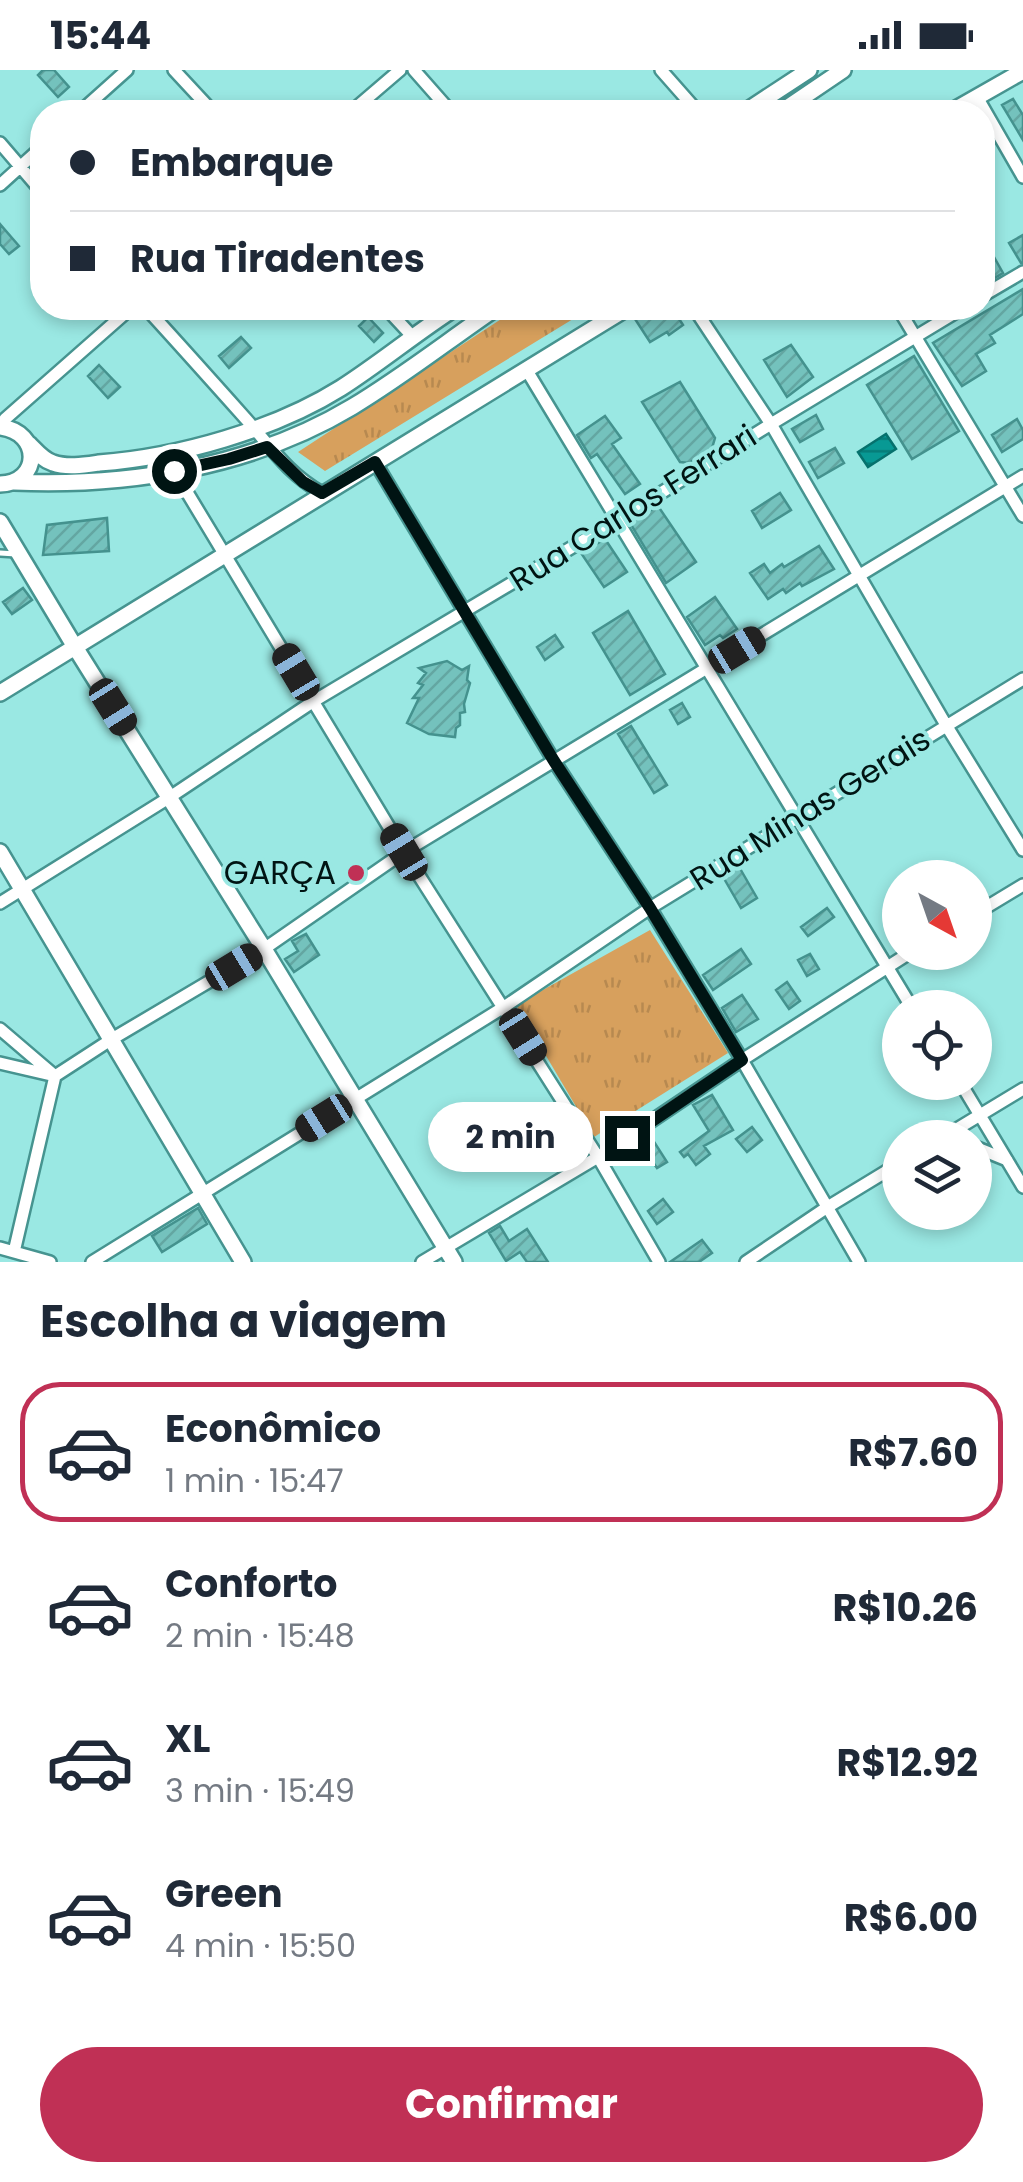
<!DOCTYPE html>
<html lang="pt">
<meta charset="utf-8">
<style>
body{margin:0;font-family:Poppins,sans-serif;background:#f6f6f7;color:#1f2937;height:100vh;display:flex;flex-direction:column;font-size:38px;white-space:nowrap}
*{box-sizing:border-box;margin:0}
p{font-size:32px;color:#747a83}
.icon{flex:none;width:55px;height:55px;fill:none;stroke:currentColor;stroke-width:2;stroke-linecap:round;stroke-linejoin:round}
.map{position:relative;height:1192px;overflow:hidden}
.panel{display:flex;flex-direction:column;background:#fff;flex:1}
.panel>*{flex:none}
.top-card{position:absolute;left:30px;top:30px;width:965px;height:220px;border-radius:40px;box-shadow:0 5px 15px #0003;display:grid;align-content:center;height:220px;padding:0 40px;background:#fff}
.needle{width:65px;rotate:140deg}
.fabs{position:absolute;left:882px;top:790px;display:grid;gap:20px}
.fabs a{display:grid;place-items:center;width:110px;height:110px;border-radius:50%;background:#fff;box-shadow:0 5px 15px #0003;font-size:50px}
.end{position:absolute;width:45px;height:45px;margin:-22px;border:12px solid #001413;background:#fff;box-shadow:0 0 0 5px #fff}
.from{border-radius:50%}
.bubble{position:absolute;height:70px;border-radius:35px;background:#fff;box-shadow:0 5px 15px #0003;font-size:32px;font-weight:700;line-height:70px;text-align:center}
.car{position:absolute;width:30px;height:60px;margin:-30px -15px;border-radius:12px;box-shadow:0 0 8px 2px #0007;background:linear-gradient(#222 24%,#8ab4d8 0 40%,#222 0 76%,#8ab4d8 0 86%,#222 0)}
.top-card b{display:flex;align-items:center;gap:35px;height:95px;font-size:38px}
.top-card b+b{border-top:2px solid #e0e1e3}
.top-card i{width:25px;height:25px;background:#1f2937}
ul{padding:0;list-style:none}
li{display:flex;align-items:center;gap:30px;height:140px;margin:0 20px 15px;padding:0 20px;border:5px solid transparent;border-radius:40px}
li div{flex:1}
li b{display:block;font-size:38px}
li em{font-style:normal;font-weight:700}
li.current{border-color:#c03055}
li>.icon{width:90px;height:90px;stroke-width:1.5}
h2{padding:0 40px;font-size:45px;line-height:120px}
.cta{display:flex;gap:20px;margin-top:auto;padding:20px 40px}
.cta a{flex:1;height:115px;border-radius:60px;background:#c03055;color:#fff;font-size:40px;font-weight:700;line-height:115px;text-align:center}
.status{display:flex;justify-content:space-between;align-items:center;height:70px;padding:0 50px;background:#fff;direction:ltr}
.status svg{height:28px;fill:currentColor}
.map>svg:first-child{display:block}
.park{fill:url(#park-tufts)}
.water{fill:url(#water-rules);stroke:#06716d;stroke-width:2.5}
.building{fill:url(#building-hatch);stroke:#44928e;stroke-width:2.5}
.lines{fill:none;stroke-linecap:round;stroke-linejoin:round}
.service-casing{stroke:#469490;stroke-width:10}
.minor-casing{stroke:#469490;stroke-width:16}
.secondary-casing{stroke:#469490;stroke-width:20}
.service{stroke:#fff;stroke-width:5}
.minor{stroke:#fff;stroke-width:11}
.secondary{stroke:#fff;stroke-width:15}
.route{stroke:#001413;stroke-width:12}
.poi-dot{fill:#c03055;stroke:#9ae8e3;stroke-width:4}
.labels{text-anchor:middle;stroke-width:8;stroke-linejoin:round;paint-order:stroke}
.street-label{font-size:32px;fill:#001413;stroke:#9ae8e3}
.poi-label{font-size:32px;fill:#001413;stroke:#9ae8e3;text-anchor:end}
</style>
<div class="status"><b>15:44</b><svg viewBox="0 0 49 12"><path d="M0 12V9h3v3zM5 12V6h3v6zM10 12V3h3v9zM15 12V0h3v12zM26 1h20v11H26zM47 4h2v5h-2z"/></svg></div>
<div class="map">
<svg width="1023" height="1192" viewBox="0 0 1023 1192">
<defs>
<pattern id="park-tufts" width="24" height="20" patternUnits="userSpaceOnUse" patternTransform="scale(2.5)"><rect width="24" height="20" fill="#d7a05d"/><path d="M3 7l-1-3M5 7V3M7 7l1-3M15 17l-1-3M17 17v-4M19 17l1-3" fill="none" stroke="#b78950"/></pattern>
<pattern id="water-rules" width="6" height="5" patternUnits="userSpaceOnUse" patternTransform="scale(2.5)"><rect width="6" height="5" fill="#089994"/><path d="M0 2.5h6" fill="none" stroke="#067c78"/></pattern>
<pattern id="building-hatch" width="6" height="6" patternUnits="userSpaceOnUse" patternTransform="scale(2.5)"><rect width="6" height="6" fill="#74c2bd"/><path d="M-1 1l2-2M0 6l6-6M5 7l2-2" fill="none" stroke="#63a6a2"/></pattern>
</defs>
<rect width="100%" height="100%" fill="#9ae8e3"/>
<path class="park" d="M518 238H591L325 401 298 382Z
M650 860 728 983 594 1067 516 935Z"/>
<path class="water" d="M886 364 896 379 868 397 858 382Z"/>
<path class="building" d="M43 0H54L69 17 58 27 38 5Z
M1013 29 1023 45V70L1002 35Z
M0 154 19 176 9 184 0 174Z
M1023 165V193H1021L1009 173Z
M994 187 1003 203 986 213 982 207V194Z
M1023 219V244L990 265 995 273 976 284 986 301 962 316 933 273Z
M656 238H672L683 255 669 265 667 262 650 272 635 249Z
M368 247 383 263 374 272 359 256Z
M241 267 251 278 229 298 219 286Z
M791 275 813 307 787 327 764 290Z
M914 286 959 361 912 389 867 315Z
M99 295 120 317 108 328 88 306Z
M680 312 715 368 712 378 689 393 680 392 642 332Z
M816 345 823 359 800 372 792 359Z
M605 346 621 368 612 374 640 414 625 424 597 384 591 388 577 365Z
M1017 349 1023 360V369L1002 382 992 365Z
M835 378 844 393 818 408 809 392Z
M780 423 791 440 762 458 752 441Z
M658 436 696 492 666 513 630 453Z
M107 448 109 481 43 485 47 455Z
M605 469 627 502 604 517 581 483Z
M819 476 834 499 802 516 800 513 786 523 783 519 768 529 750 503 764 494 770 503 782 494 784 497Z
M23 518 32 530 12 544 3 532Z
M715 527 737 559 723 568 720 565 705 575 687 547Z
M628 541 665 604 630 625 593 563Z
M555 565 563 577 545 590 537 577Z
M447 591 462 600 469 596 467 610 470 613 464 634 465 642 460 643V655L456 658 455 667 429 664 407 653 419 628H413L423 615 418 613 426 603 419 598Z
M682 633 690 647 678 654 670 640Z
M631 656 667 715 654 723 618 664Z
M738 795 757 828 741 838 722 805Z
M827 838 834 847 808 866 801 857Z
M306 864 319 885 294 902 285 889 298 881 292 871Z
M741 879 751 894 713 920 703 905Z
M810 884 819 899 807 906 798 890Z
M787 912 800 931 789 939 776 920Z
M742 925 758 949 736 962 722 938Z
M712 1025 733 1060 704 1076 710 1084 696 1095 688 1084 684 1087 680 1082 709 1061 693 1035Z
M752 1057 762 1070 747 1082 736 1069Z
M649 1064 667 1092 657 1098 638 1071Z
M663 1129 673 1142 657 1154 648 1141Z
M198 1138 207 1154 162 1182 152 1166Z
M500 1156 509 1171 527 1159 548 1192H527L520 1182 506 1191 489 1163Z
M702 1170 712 1183 699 1192H670Z"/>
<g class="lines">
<g class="service-casing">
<path id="service" d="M0 483 16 484"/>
</g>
<g class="minor-casing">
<path id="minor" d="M174 0 213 42
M414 0 451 42
M661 0 698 42
M977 27 1023 107
M80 42 127 0
M351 42 400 0
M0 73 42 122
M0 115 42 77
M982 226 1023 202
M146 238C179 274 212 311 245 348 271 377 287 403 322 423
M386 238 412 266
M694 238 771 354 946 655 1023 780
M898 238 1023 446
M526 299 912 938
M0 356 5 349 131 238
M375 392 554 691 650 838 742 990 859 1192
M173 399 404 782 598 1087 659 1192
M0 833 170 727 314 631 616 451 771 354 963 238
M975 844 1023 815
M0 959 55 1006
M0 993 51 1005
M55 1006 112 969 264 879 404 782 1023 406
M960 1012 1023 1117
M942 1068 1023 1019
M975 1077 1007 1090
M0 1178 50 1192
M14 1182 55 1006
M92 1192 504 937 650 838 1023 609
M422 1192 598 1087 742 990 911 882
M746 1192 826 1138 900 1093"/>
</g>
<g class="secondary-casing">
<path id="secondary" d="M745 42 809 0
M781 42 843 0
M951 42 1023 1
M0 357C42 362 41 413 0 414
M29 374C36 381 43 390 53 393 67 398 85 395 99 393 178 387 274 360 341 318 380 293 416 263 455 238
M14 412C129 417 252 397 352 337 402 307 449 270 496 238
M0 452 75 577 264 879 454 1192
M0 623 627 238
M0 782 243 1192"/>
</g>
<use href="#service" class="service"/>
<use href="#minor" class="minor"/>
<use href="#secondary" class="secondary"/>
</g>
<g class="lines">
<path class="route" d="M174 401 229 389 267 377 303 412 322 423 375 392 554 691 650 838 742 990 627 1068"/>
</g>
<circle class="poi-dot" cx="356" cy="803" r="10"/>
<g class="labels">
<g class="street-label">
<text transform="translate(633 438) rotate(-32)" y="11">Rua Carlos Ferrari</text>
<text transform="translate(810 739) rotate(-32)" y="11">Rua Minas Gerais</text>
</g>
<g class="poi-label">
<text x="336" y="814">GARÇA</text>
</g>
</g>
</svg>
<div class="fabs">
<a><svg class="needle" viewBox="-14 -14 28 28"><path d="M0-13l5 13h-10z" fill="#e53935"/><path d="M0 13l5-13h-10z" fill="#747a83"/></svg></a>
<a><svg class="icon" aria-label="locate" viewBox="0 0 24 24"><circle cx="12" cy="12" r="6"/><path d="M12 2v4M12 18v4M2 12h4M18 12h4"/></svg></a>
<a><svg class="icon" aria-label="layers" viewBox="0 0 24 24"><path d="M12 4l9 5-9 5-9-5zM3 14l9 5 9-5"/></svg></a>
</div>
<i class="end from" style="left:174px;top:401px"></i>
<i class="end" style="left:627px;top:1068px"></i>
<div class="bubble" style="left:428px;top:1032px;width:165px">2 min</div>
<i class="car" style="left:737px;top:580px;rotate:59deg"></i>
<i class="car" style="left:296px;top:602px;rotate:329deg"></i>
<i class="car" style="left:113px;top:637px;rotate:148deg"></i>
<i class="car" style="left:404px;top:782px;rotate:329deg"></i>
<i class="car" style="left:234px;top:897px;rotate:59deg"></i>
<i class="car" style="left:523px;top:967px;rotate:148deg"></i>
<i class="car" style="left:324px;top:1048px;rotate:238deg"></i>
<div class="top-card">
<b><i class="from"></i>Embarque</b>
<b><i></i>Rua Tiradentes</b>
</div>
</div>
<section class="panel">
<h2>Escolha a viagem</h2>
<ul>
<li class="current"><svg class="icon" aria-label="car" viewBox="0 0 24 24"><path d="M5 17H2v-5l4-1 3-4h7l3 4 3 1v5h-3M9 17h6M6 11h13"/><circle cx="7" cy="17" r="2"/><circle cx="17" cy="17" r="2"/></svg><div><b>Econômico</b><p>1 min · 15:47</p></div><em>R$7.60</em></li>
<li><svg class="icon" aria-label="car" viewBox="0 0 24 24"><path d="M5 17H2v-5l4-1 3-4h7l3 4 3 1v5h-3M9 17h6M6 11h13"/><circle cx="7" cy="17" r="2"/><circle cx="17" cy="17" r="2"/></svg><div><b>Conforto</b><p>2 min · 15:48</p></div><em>R$10.26</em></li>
<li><svg class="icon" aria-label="car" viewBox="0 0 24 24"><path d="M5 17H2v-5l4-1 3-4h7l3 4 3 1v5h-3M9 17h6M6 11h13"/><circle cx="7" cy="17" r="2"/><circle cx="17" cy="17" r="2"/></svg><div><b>XL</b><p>3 min · 15:49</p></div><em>R$12.92</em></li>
<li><svg class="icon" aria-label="car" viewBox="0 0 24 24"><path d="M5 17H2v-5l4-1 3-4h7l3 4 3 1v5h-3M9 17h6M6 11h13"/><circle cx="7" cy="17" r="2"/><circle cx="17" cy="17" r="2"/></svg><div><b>Green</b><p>4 min · 15:50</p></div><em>R$6.00</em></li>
</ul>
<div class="cta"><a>Confirmar</a></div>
</section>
